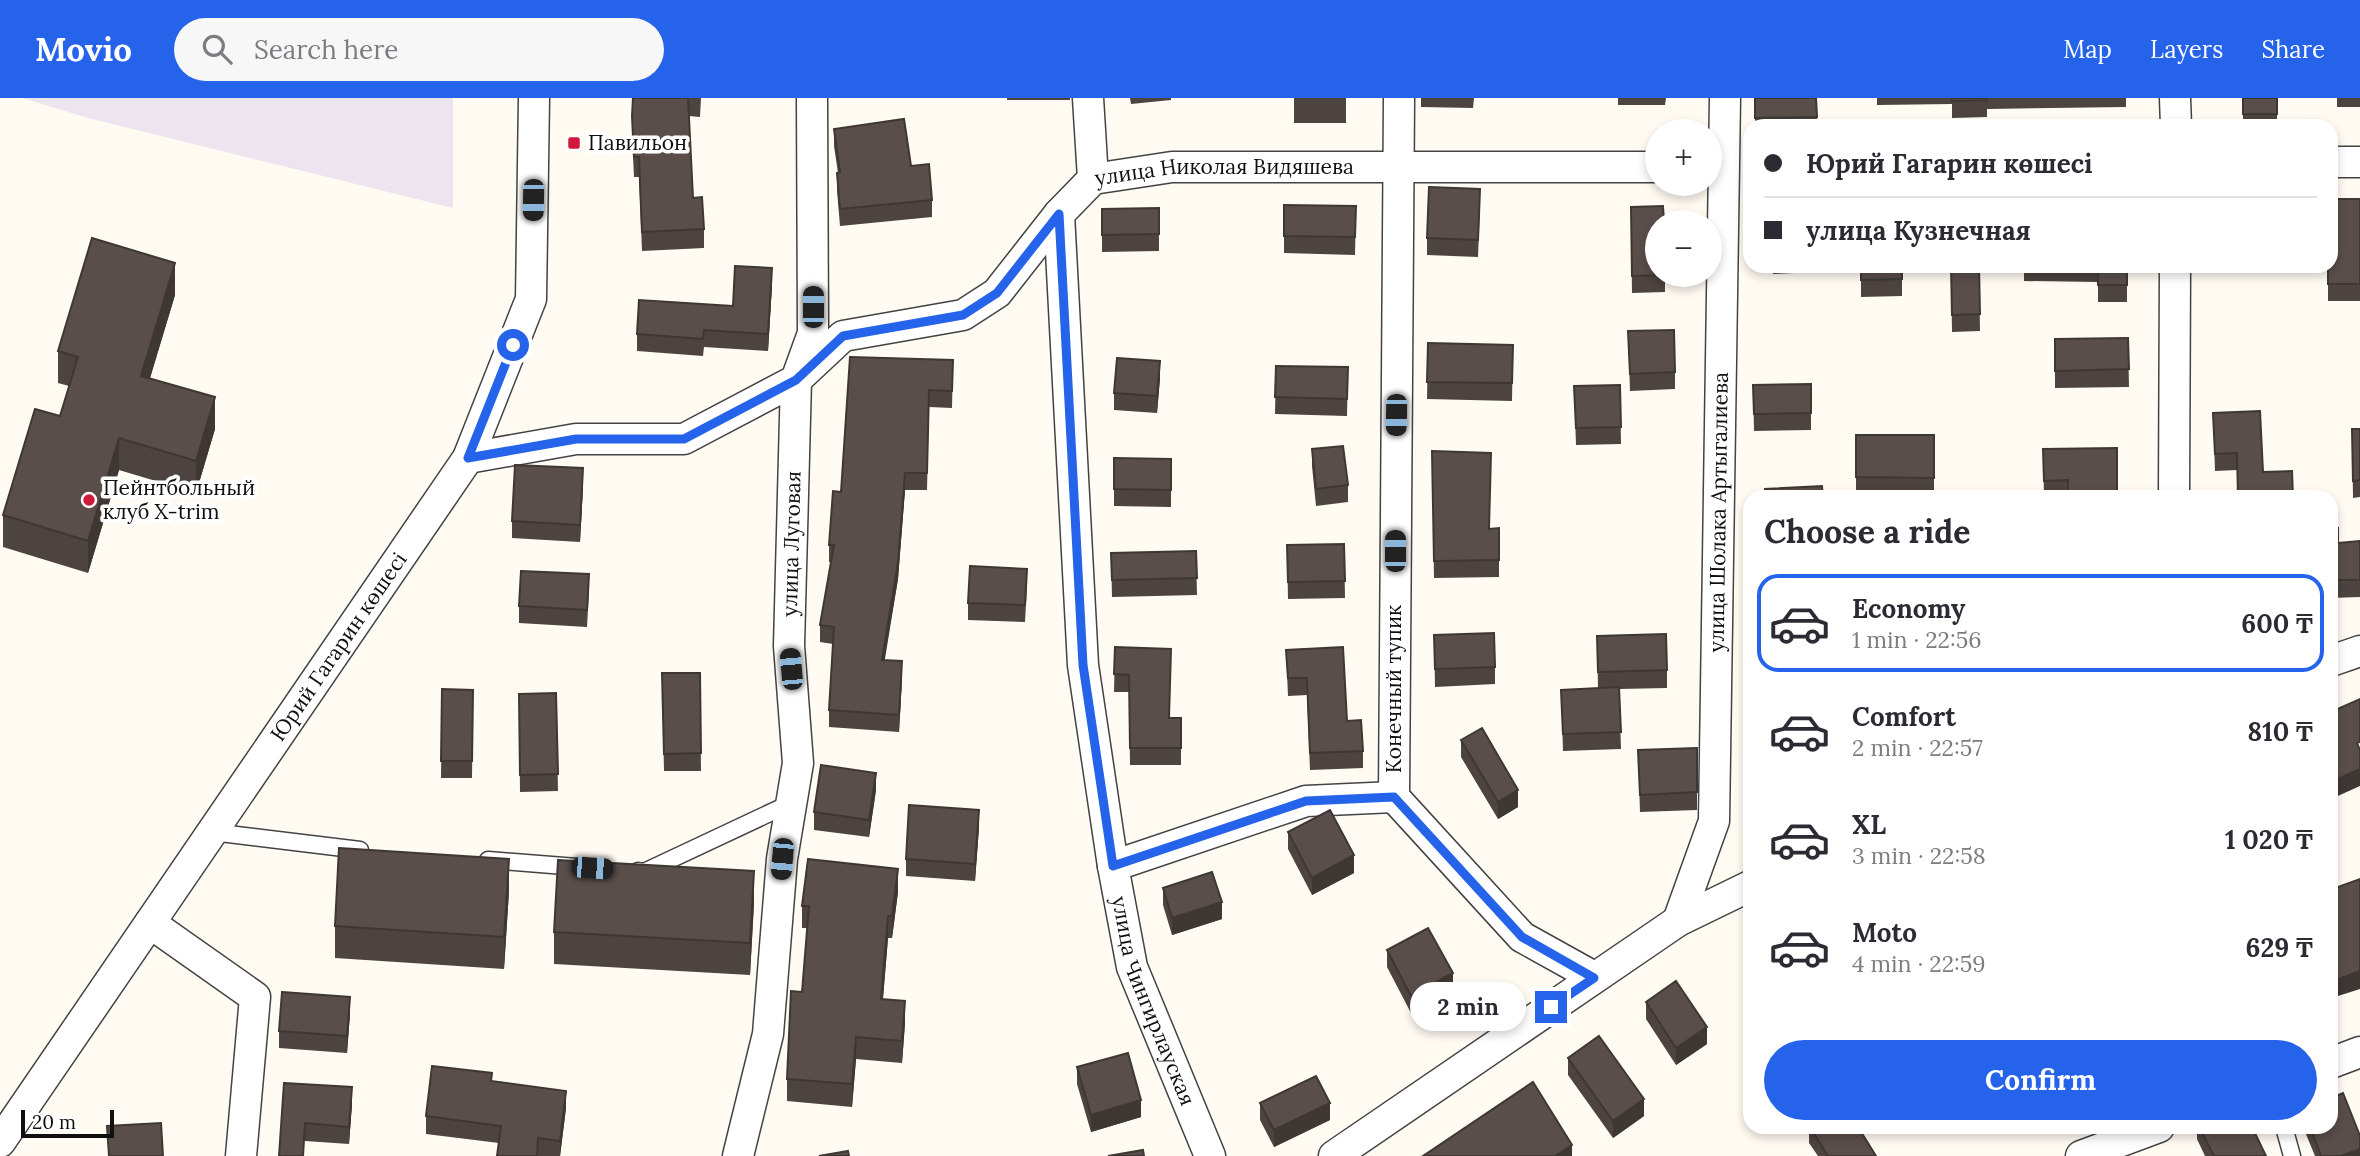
<!DOCTYPE html>
<meta charset="utf-8">
<style>
body{margin:0;font-family:Lora,serif;background:#f7f7f7;color:#2b2b33;height:100vh;display:flex;flex-direction:column;font-size:26px;white-space:nowrap}
*{box-sizing:border-box;margin:0}
p{font-size:23px;color:#7c7c81}
.icon{flex:none;width:38px;height:38px;fill:none;stroke:currentColor;stroke-width:2;stroke-linecap:round;stroke-linejoin:round}
.map{position:relative;flex:1;overflow:hidden}
.panel{position:absolute;left:1743px;top:392px;width:595px;height:644px;display:flex;flex-direction:column;background:#fff;border-radius:21px;box-shadow:0 4px 10px #0003}
.panel>*{flex:none}
.top-card{position:absolute;left:1743px;top:21px;width:595px;height:154px;border-radius:21px;box-shadow:0 4px 10px #0003;display:grid;align-content:center;height:154px;padding:0 21px;background:#fff}
.buttons{position:absolute;left:1645px;top:21px;display:grid;gap:14px}
.buttons a{display:grid;place-items:center;width:77px;height:77px;border-radius:50%;background:#fff;box-shadow:0 4px 10px #0003;font-size:35px}
.scale{position:absolute;left:21px;bottom:18px;width:93px;box-sizing:border-box;padding-left:7px;border:4px solid #101010;border-top:0;font-size:19px;line-height:24px;white-space:nowrap;color:#101010;-webkit-text-stroke:5px #fff;paint-order:stroke}
.end{position:absolute;width:32px;height:32px;margin:-16px;border:9px solid #2563eb;background:#fff;box-shadow:0 0 0 4px #fff}
.from{border-radius:50%}
.bubble{position:absolute;height:49px;border-radius:24px;background:#fff;box-shadow:0 4px 10px #0003;font-size:23px;font-weight:700;line-height:49px;text-align:center}
.car{position:absolute;width:21px;height:42px;margin:-21px -10px;border-radius:9px;box-shadow:0 0 5px 2px #0007;background:linear-gradient(#222 24%,#8ab4d8 0 40%,#222 0 76%,#8ab4d8 0 86%,#222 0)}
.top-card b{display:flex;align-items:center;gap:24px;height:66px;font-size:26px}
.top-card b+b{border-top:2px solid #e1e1e2}
.top-card i{width:18px;height:18px;background:#2b2b33}
ul{padding:0;list-style:none}
li{display:flex;align-items:center;gap:21px;height:98px;margin:0 14px 10px;padding:0 7px;border:4px solid transparent;border-radius:21px}
li div{flex:1}
li b{display:block;font-size:26px}
li em{font-style:normal;font-weight:700}
li.selected{border-color:#2563eb}
li>.icon{width:63px;height:63px;stroke-width:1.5}
h2{padding:0 21px;font-size:32px;line-height:84px}
.primary-button{display:flex;gap:14px;margin-top:auto;padding:14px 21px}
.primary-button a{flex:1;height:80px;border-radius:42px;background:#2563eb;color:#fff;font-size:28px;font-weight:700;line-height:80px;text-align:center}
header{display:flex;align-items:center;gap:42px;box-sizing:border-box;height:98px;padding:0 35px;background:#2563eb;color:#fff}
header strong{font-size:33px}
nav{display:flex;gap:38px;margin-inline-start:auto;font-size:24px}
.search{width:490px;height:63px;background:#f7f7f7;display:flex;align-items:center;gap:18px;box-sizing:border-box;padding:0 24px;border-radius:38px;color:#7c7c81;font-size:26px}
.map>svg:first-child{display:block}
.industrial{fill:#ece4ef}
.lines{fill:none;stroke-linecap:round;stroke-linejoin:round}
.lane-casing{stroke:#434343;stroke-width:19}
.street-casing{stroke:#434343;stroke-width:33}
.lane{stroke:#fff;stroke-width:16}
.street{stroke:#fff;stroke-width:30}
.wall{fill:#4d4340}
.shaded-wall{fill:#3f3734}
.building{fill:#5a4e4b;stroke:#3f3734;stroke-width:2}
.route{stroke:#2563eb;stroke-width:9}
.poi-dot{fill:#d1173c;stroke:#fff;stroke-width:2.5}
.labels{text-anchor:middle;stroke-width:7;stroke-linejoin:round;paint-order:stroke}
.poi-label{font-size:21px;fill:#101010;stroke:#fff;text-anchor:start}
.street-label{font-size:21px;fill:#101010;stroke:#fff}
</style>
<header>
<strong>Movio</strong>
<div class="search"><svg class="icon" aria-label="search" viewBox="0 0 24 24"><circle cx="10" cy="10" r="6"/><path d="M15 15l6 6"/></svg>Search here</div>
<nav><a>Map</a><a>Layers</a><a>Share</a></nav>
</header>
<div class="map">
<svg width="2360" height="1058" viewBox="0 0 2360 1058">
<rect width="100%" height="100%" fill="#fffbf3"/>
<path class="industrial" d="M22 0H453V110L88 20Z"/>
<g class="lines">
<g class="lane-casing">
<path id="lane" d="M212 734 360 752
M488 762 577 769
M638 773 644 774 791 705
M2284 1029 2292 1058"/>
</g>
<g class="street-casing">
<g id="street">
<path d="M1088 0 1093 81"/>
<path d="M1399 0 1394 699 1522 839 1594 879"/>
<path d="M2175 0 2176 28"/>
<path d="M2331 64H2360"/>
<path id="s1" d="M1059 116 1083 567 1113 768 1132 869 1210 1058"/>
<path id="s2" d="M468 360 576 341H684L796 282 843 238 963 217 997 195 1059 116 1093 81 1172 69H1657"/>
<path d="M2174 399 2175 168"/>
<path d="M2331 563 2360 553"/>
<path d="M1113 768 1306 703 1394 699"/>
<path id="s3" d="M1678 823 1714 723 1725 0"/>
<path d="M150 825 255 899 241 1058"/>
<path d="M2331 965 2360 954"/>
<path id="s4" d="M0 1044 468 360 531 201 534 0"/>
<path id="s5" d="M738 1058 768 936 782 761 798 665 789 548 796 282 813 235 812 0"/>
<path d="M1334 1058 1678 823 1750 788"/>
<path d="M2081 1058 2159 1029"/>
</g>
</g>
<use href="#lane" class="lane"/>
<use href="#street" class="street"/>
</g>
<path class="wall" d="M633 0H701L700 19 689 18 693 100 704 131V150L642 153 639 79H634L632 38Z
M1007 0H1070V2H1007Z
M1130 0H1171V2L1131 6Z
M1294 0H1346V25H1294Z
M1421 0H1474L1473 10 1421 9Z
M1618 0H1666L1665 7H1618Z
M1755 0 1817 19V28H1755Z
M1877 0H2126V9L1987 11V19L1952 20V6L1877 7Z
M2243 0H2277V28H2243Z
M2337 0H2360V9H2337Z
M834 31 911 68 932 102V119L840 128 837 92V75H838L834 48Z
M2360 101V203H2328V168Z
M1284 107 1356 108 1355 157 1284 155Z
M1480 108 1478 159 1427 157V140Z
M1159 110V153L1102 154V111Z
M1631 126 1665 177V194L1632 195Z
M1773 168H1902V198L1861 199V172L1773 176Z
M1951 168H1979L1980 233 1952 234Z
M2024 168H2127V204H2098V184L2024 183Z
M772 187 768 253 704 249 703 258 637 253V236L733 208Z
M175 197 150 280 215 331 196 395 119 372 88 475 3 449V417L60 318 69 288 58 285V253Z
M1628 233 1675 274V291L1630 293Z
M2128 240 2129 289 2055 290V241Z
M1428 245 1513 247 1512 303 1427 301Z
M953 262 952 310 929 309 927 392H905L898 481 884 562 902 580 899 634 829 629V612L833 546 820 544V527L831 464H829V447L841 394Z
M1276 268 1348 269 1347 318 1275 316Z
M1160 280 1157 315 1114 312V295Z
M1811 286V332L1754 333 1753 287Z
M1620 287 1621 346 1576 347 1574 288Z
M2213 315 2263 374 2293 399 2237 372 2215 373Z
M2352 331H2360V399L2353 400Z
M1856 337H1934V397H1856Z
M1312 351 1348 387V404L1316 408 1312 368Z
M2043 351 2117 399H2044Z
M1432 353 1489 431 1499 430V479L1434 480Z
M1114 360 1171 361V409L1114 408Z
M583 388 580 444 512 440V423Z
M2331 431 2338 445 2360 443V499L2331 500Z
M1344 446 1345 500 1288 501 1287 447Z
M1196 453 1197 497 1112 499 1111 455Z
M1027 488 1025 524 968 522V505Z
M589 493 587 529 519 525V508Z
M1434 537 1495 569V586L1435 589Z
M1597 538 1667 572V590L1619 591 1621 651 1563 653 1561 592 1598 590Z
M1115 549 1169 620H1181V667H1130L1129 594H1114Z
M1286 552 1347 623 1363 653V670L1310 672 1307 597 1288 598Z
M662 575H700L701 673H664Z
M442 591 473 592 472 680H441Z
M556 595 558 693 520 694 519 596Z
M1461 642 1518 709 1498 721 1461 659Z
M1697 650V712L1640 714 1638 652Z
M876 692 869 739 814 732V714Z
M979 729 975 783 906 778V761Z
M1288 734 1354 775 1312 797 1288 751Z
M1163 790 1222 821 1172 837 1163 807Z
M509 793 504 871 335 860V828Z
M898 794 892 840H888L883 901 905 925 902 965 856 961 852 1009 787 1003V981L802 894 807 830H802V808Z
M754 805 750 877 554 866V834Z
M1750 843V870L1745 865V848Z
M1387 852 1453 892 1411 915 1387 869Z
M1646 904 1707 946 1676 967 1646 921Z
M350 916 347 955 279 950V933Z
M1568 960 1644 1018 1613 1040 1568 977Z
M1077 969 1141 1019 1091 1034 1077 986Z
M492 983 566 1010 560 1058H497L499 1045 426 1036V1018Z
M284 985 352 1006 349 1046 305 1043Z
M1260 1005 1330 1022 1274 1049 1260 1022Z
M1809 1029H1858L1876 1058H1818L1809 1045Z
M2197 1029H2252L2266 1058H2205L2197 1041Z
M2303 1029H2331L2360 1058H2315Z"/>
<path class="shaded-wall" d="M175 165V197L141 310V278Z
M772 170V187L768 253V236Z
M1160 263V280L1157 315V298Z
M215 299V331L196 395V363Z
M119 340V372L88 475V443Z
M583 370V388L580 444V427Z
M905 375V392L898 481 882 579V562Z
M902 563V580L899 634V617Z
M2360 671V688L2331 701V684Z
M876 675V692L869 739V722Z
M1518 692V709L1498 721V704Z
M979 712V729L975 783V766Z
M1354 757V775L1312 797V780Z
M509 761V793L504 871V839Z
M898 771V794L892 840V818Z
M754 773V805L750 877V845Z
M1222 804V821L1172 837V820Z
M888 818V840L881 923V901Z
M2360 873V891L2338 898V905L2331 908V891L2336 882Z
M1453 875V892L1411 915V898Z
M350 899V916L347 955V938Z
M905 903V925L902 965V943Z
M1707 929V946L1676 967V950Z
M856 939V961L852 1009V986Z
M352 989V1006L349 1046V1029Z
M566 993V1010L560 1058V1043Z
M1644 1001V1018L1613 1040V1023Z
M1141 1002V1019L1091 1034V1017Z
M1330 1005V1022L1274 1049V1032Z
M1572 1047V1058H1555Z
M2360 1051V1058H2341Z"/>
<path class="building" d="M633 0H688L693 100 702 99 704 131 642 134 639 59H634L632 18Z
M1755 0H1816L1817 19 1755 20Z
M1952 0H1987V2L1952 3Z
M2243 0H2277V16H2243Z
M904 21 911 68 929 66 932 102 840 111 837 75 840 74 834 31Z
M1429 89 1480 91 1478 142 1427 140Z
M2331 101H2360V186H2328V168H2331Z
M1284 107 1356 108 1355 139 1284 138Z
M1663 108 1664 124H1657V177H1665L1632 178 1631 109Z
M1159 110V136L1102 137V111Z
M92 140 175 165 141 278 215 299 196 363 119 340 88 443 3 417 35 311 60 318 78 259 58 253Z
M735 168 772 170 768 236 704 232 703 241 637 236 639 202 733 208Z
M1861 168H1902V181L1861 182Z
M1951 168H1979L1980 216 1952 217Z
M2098 168H2127V187H2098Z
M1674 232 1675 274 1630 276 1628 233Z
M2128 240 2129 271 2055 273V241Z
M1428 245 1513 247 1512 285 1427 284Z
M850 259 953 262 952 293 929 292 927 375H905L898 464 882 562 902 563 899 617 829 612 834 529 820 527 834 447H829L833 393 841 394Z
M1117 260 1160 263 1157 298 1114 295Z
M1276 268 1348 269 1347 301 1275 299Z
M1811 286V315L1754 316 1753 287Z
M1620 287 1621 329 1576 330 1574 288Z
M2260 313 2263 374 2292 373 2293 399H2238L2237 355 2215 356 2213 315Z
M2352 331H2360V382L2353 383Z
M1856 337H1934V380L1856 379Z
M1343 348 1348 387 1316 391 1312 351Z
M2117 350V399H2068V382L2044 383 2043 351Z
M1432 353 1491 355 1489 431 1499 430V462L1434 463Z
M1114 360 1171 361V392L1114 391Z
M515 367 583 370 580 427 512 423Z
M1822 388 1823 399H1765V391Z
M2338 430V445L2360 443V482H2331V431Z
M1344 446 1345 483 1288 484 1287 447Z
M1196 453 1197 480 1112 482 1111 455Z
M970 468 1027 471 1025 507 968 505Z
M521 473 589 476 587 512 519 508Z
M1494 535 1495 569 1435 571 1434 537Z
M1666 536 1667 572 1598 574 1597 538Z
M1115 549 1171 551 1169 620H1181V650H1130L1129 577 1114 576Z
M1343 549 1347 623 1361 622 1363 653 1310 655 1307 580H1288L1286 552Z
M662 575H700L701 655 664 656Z
M1619 589 1621 634 1563 636 1561 592Z
M442 591 473 592 472 663H441Z
M556 595 558 676 520 677 519 596Z
M2360 601V644L2357 645 2360 652V671L2331 684V614Z
M1482 630 1518 692 1498 704 1461 642Z
M1697 650V694L1640 697 1638 652Z
M821 667 876 675 869 722 814 714Z
M909 707 979 712 975 766 906 761Z
M1330 712 1354 757 1312 780 1288 734Z
M339 750 509 761 504 839 335 828Z
M808 761 898 771 892 818H888L881 901 905 903 902 943 856 939 852 986 787 981 791 893 802 894 809 808H802Z
M558 762 754 773 750 845 554 834Z
M1212 774 1222 804 1172 820 1163 790Z
M2360 781V873L2336 882 2338 888 2331 891V798L2337 796 2335 790Z
M1428 830 1453 875 1411 898 1387 852Z
M1750 843V853L1745 848Z
M1676 883 1707 929 1676 950 1646 904Z
M282 894 350 899 347 938 279 933Z
M1599 938 1644 1001 1613 1023 1568 960Z
M1128 955 1141 1002 1091 1017 1077 969Z
M432 968 492 975 491 983 566 993 560 1043 538 1040 537 1058H497L501 1028 426 1018Z
M1316 978 1330 1005 1274 1032 1260 1005Z
M1533 984 1572 1047 1555 1058H1423Z
M284 985 352 989 349 1029 305 1025 303 1058H279Z
M2343 995 2360 1038V1051L2341 1058H2321L2310 1029H2331V1000Z
M161 1025 163 1058H109L107 1028Z
M1810 1029H1858L1876 1058H1828Z
M2199 1029H2252L2266 1058H2214Z
M1143 1052 1144 1058H1108Z
M848 1053 849 1058H819Z"/>
<g class="lines">
<path class="route" d="M513 247 468 360 576 341H684L796 282 843 238 963 217 997 195 1059 116 1083 567 1113 768 1306 703 1394 699 1522 839 1594 880 1551 909"/>
</g>
<g class="poi-dot">
<rect x="567" y="38" width="14" height="14" rx="3.5"/>
<circle cx="89" cy="402" r="7"/>
</g>
<g class="labels">
<g class="poi-label">
<text x="588" y="52">Павильон</text>
<text x="103" y="397">Пейнтбольный<tspan x="103" dy="24">клуб X-trim</tspan></text>
</g>
<g class="street-label">
<text dy="7" stroke="none"><textPath href="#s2" startOffset="852">улица Николая Видяшева</textPath></text>
<text dy="7" stroke="none"><textPath href="#s3" startOffset="415">улица Шолака Артыгалиева</textPath></text>
<text dy="7" stroke="none"><textPath href="#s5" startOffset="618">улица Луговая</textPath></text>
<text dy="7" stroke="none"><textPath href="#s4" startOffset="600">Юрий Гагарин көшесі</textPath></text>
<text transform="translate(1394 591) rotate(-90)" y="7">Конечный тупик</text>
<text dy="7" stroke="none"><textPath href="#s1" startOffset="796">улица Чингирлауская</textPath></text>
</g>
</g>
</svg>
<div class="buttons">
<a>+</a>
<a>−</a>
</div>
<div class="scale">20 m</div>
<i class="end from" style="left:513px;top:247px"></i>
<i class="end" style="left:1551px;top:909px"></i>
<div class="bubble" style="left:1410px;top:884px;width:116px">2 min</div>
<i class="car" style="left:533px;top:102px;rotate:181deg"></i>
<i class="car" style="left:813px;top:209px;rotate:0deg"></i>
<i class="car" style="left:1396px;top:317px;rotate:181deg"></i>
<i class="car" style="left:1395px;top:453px;rotate:0deg"></i>
<i class="car" style="left:791px;top:571px;rotate:355deg"></i>
<i class="car" style="left:782px;top:761px;rotate:185deg"></i>
<i class="car" style="left:592px;top:770px;rotate:94deg"></i>
<div class="top-card">
<b><i class="from"></i>Юрий Гагарин көшесі</b>
<b><i></i>улица Кузнечная</b>
</div>
<section class="panel">
<h2>Choose a ride</h2>
<ul>
<li class="selected"><svg class="icon" aria-label="car" viewBox="0 0 24 24"><path d="M5 17H2v-5l4-1 3-4h7l3 4 3 1v5h-3M9 17h6M6 11h13"/><circle cx="7" cy="17" r="2"/><circle cx="17" cy="17" r="2"/></svg><div><b>Economy</b><p>1 min · 22:56</p></div><em>600 ₸</em></li>
<li><svg class="icon" aria-label="car" viewBox="0 0 24 24"><path d="M5 17H2v-5l4-1 3-4h7l3 4 3 1v5h-3M9 17h6M6 11h13"/><circle cx="7" cy="17" r="2"/><circle cx="17" cy="17" r="2"/></svg><div><b>Comfort</b><p>2 min · 22:57</p></div><em>810 ₸</em></li>
<li><svg class="icon" aria-label="car" viewBox="0 0 24 24"><path d="M5 17H2v-5l4-1 3-4h7l3 4 3 1v5h-3M9 17h6M6 11h13"/><circle cx="7" cy="17" r="2"/><circle cx="17" cy="17" r="2"/></svg><div><b>XL</b><p>3 min · 22:58</p></div><em>1 020 ₸</em></li>
<li><svg class="icon" aria-label="car" viewBox="0 0 24 24"><path d="M5 17H2v-5l4-1 3-4h7l3 4 3 1v5h-3M9 17h6M6 11h13"/><circle cx="7" cy="17" r="2"/><circle cx="17" cy="17" r="2"/></svg><div><b>Moto</b><p>4 min · 22:59</p></div><em>629 ₸</em></li>
</ul>
<div class="primary-button"><a>Confirm</a></div>
</section>
</div>
